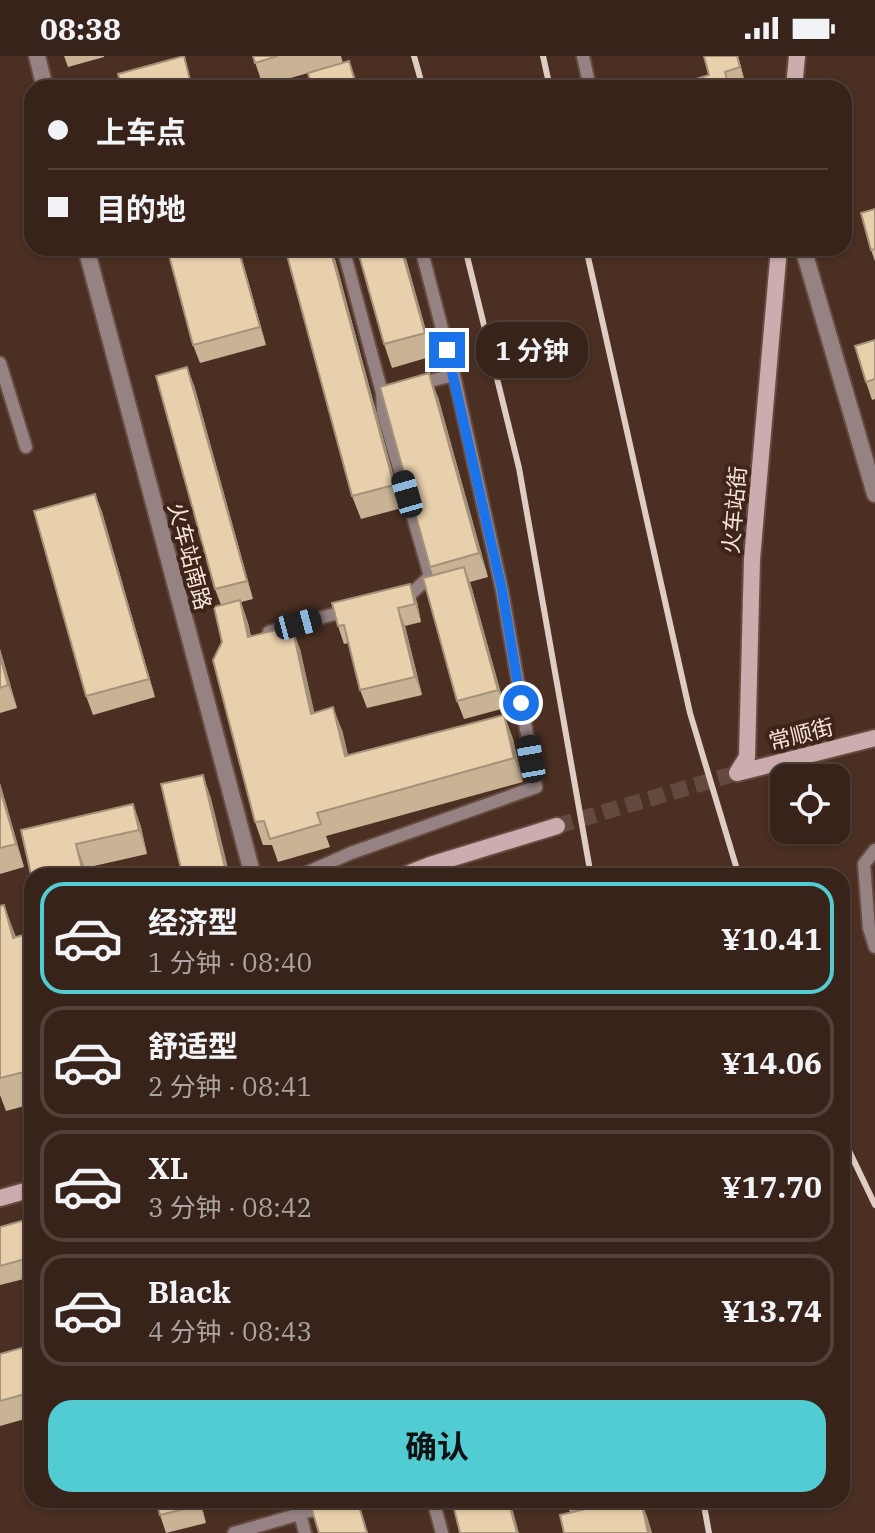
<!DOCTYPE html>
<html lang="zh">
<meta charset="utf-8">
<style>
body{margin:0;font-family:"IBM Plex Serif","Noto Sans SC",serif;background:#3f2b23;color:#f1f3f6;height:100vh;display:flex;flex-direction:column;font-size:30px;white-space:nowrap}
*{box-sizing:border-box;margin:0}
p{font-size:26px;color:#aba4a2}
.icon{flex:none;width:44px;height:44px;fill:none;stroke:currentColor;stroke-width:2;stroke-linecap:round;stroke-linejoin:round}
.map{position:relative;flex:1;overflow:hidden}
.sheet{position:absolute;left:24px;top:812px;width:826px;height:640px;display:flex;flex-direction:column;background:#38231a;border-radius:24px;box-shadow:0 2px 6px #0004,0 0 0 2px #524039}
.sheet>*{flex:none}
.top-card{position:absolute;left:24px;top:24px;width:828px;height:176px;border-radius:24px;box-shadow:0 2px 6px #0004,0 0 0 2px #524039;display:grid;align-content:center;height:176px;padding:0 24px;background:#38231a}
.tools{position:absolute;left:770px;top:708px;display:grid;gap:16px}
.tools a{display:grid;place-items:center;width:80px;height:80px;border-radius:16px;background:#38231a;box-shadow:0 2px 6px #0004,0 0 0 2px #524039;font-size:40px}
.end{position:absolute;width:36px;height:36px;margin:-18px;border:10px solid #1a73e8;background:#fff;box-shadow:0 0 0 4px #fff}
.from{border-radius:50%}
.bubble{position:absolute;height:56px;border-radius:24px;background:#38231a;box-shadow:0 2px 6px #0004,0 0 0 2px #524039;font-size:26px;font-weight:700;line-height:56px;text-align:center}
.car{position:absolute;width:24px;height:48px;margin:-24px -12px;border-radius:10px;box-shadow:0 0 6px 2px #0007;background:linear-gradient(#222 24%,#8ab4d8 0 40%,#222 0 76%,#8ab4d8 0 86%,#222 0)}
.top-card b{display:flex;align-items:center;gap:28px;height:76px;font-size:30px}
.top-card b+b{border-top:2px solid #524039}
.top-card i{width:20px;height:20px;background:#f1f3f6}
ul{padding:14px 0 0;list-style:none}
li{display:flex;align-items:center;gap:24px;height:112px;margin:0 16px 12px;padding:0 8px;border:4px solid #524039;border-radius:24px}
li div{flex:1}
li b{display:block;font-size:30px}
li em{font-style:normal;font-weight:700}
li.current{border-color:#51ccd2}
li>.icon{width:72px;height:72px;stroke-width:1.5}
.button{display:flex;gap:16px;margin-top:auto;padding:16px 24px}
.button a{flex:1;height:92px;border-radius:24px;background:#51ccd2;color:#111;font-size:32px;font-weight:700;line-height:92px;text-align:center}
.status{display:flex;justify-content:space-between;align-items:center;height:56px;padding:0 40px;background:#38231a;direction:ltr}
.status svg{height:22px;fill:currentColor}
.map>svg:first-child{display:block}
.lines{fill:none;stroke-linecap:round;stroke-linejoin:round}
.secondary-tunnel{stroke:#644a3e;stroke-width:16;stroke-dasharray:16 8;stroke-linecap:butt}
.lane-casing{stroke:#664c40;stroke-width:16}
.street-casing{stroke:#664c40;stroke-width:20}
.secondary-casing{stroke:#664c40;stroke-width:20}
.lane{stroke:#968283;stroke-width:12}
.street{stroke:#968283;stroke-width:16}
.secondary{stroke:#ccacae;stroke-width:16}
.rail{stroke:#dfccc3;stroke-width:6}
.wall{fill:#c8b395}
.shaded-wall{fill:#a39279}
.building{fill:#e9d0ad;stroke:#a39279;stroke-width:2}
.route{stroke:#1a73e8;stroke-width:10}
.labels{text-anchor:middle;stroke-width:8;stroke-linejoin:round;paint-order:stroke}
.street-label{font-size:22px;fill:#f6e4dc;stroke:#3f2519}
</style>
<div class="status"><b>08:38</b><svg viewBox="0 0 49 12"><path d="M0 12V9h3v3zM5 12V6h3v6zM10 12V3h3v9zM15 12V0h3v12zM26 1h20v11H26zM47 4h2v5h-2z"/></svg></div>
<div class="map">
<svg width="875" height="1477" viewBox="0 0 875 1477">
<rect width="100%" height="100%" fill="#4a2f22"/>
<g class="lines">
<path class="secondary-tunnel" d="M557 770 737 717"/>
<g class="lane-casing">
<path id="lane" d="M583 0 590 32
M343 192 382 337 389 336
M0 307 26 391
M418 328 454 319
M382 337 383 356 430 520 412 537 398 541
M269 576 349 554
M875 794 864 808 869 872 875 891
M299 820 351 797 536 731 502 534 454 319 421 192
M433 1444 442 1477
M300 1458 305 1477
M234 1477 348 1444"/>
</g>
<g class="street-casing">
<path id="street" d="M37 0 45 32
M86 192 253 820
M803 192 875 438"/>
</g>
<g class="secondary-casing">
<path id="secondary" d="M794 32 797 0
M737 717 747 701 752 503 779 192
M737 717 875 682
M402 820 430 809 557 770
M0 1142 32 1133"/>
</g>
<use href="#lane" class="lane"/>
<use href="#street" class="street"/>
<use href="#secondary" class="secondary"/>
<path class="rail" d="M414 0 423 32
M543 0 550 32
M465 192 519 412 591 820
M586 192 690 657 739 820
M842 1080 875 1149
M703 1444 709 1477"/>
</g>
<path class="wall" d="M64 0H104V1L68 11Z
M253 0H341L343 7 349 5 359 32H312L308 17 263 30Z
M738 0 746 30 737 32H695L709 19Z
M875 153V205L871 194Z
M239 192 266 289 200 307 193 289Z
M285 192H332L402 452 361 463 352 440Z
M357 192H403L433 300 392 312 384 288Z
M875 284V343L872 344 866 326Z
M194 329 253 543 241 546 248 567 251 580 300 593 314 657 342 674 348 699 504 659 513 683 523 726 326 780 330 791 278 806 272 789H263L255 766 222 586 221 549 215 533Z
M438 341 488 521 470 526 505 652 464 663 457 645 433 519 430 511Z
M95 438 102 456 155 641 93 659 86 640Z
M410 528 417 546 421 566 405 570 422 639 367 652 360 634 349 587 344 588 338 570Z
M0 593 17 652 0 657Z
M0 727 24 811 0 818Z
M133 748 141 771 147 798 85 812 21 774Z
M0 850 16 881 26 878 32 894V1048L6 1055 0 1039Z
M32 1162V1221L0 1229V1171Z
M32 1289V1361L0 1370V1298Z
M200 1444 206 1467 166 1477 160 1459Z
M240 1444H273L243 1452Z
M565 1444H612L613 1447 641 1444 648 1464 652 1477H564L570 1456Z"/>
<path class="shaded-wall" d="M737 0H738L746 30 740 11Z
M238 192H239L266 289 260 271Z
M330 192H332L402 452 394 429Z
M401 192H403L433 300 425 277Z
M187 311 194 329 253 543 247 525Z
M429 317 438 341 488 521 479 497Z
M95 438 102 456 155 641 149 623Z
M464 511 471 529 505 652 498 634Z
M410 528 417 546 421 566 415 548Z
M240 544 248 567 256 605 248 581Z
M398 552 405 570 422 639 415 621Z
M292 570 300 593 320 681 311 658Z
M0 593 17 652 8 629 0 600Z
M333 651 342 674 354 723 345 700Z
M504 659 513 683 523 726 514 702Z
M203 719 211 742 230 820H227Z
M0 727 24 811 16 788 0 733Z
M133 748 141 771 147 798 139 774Z
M76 788 85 812 87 820H84Z
M4 849 16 881 13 882Z
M198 1444H200L206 1467 200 1449Z
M357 1444H358L368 1477H367Z
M508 1444H510L519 1477H517Z
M641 1444 648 1464 652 1477H648Z"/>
<path class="building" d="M184 0 192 32H122L118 18Z
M253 0H278L255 7Z
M704 0H737L740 11 725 16 729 32H695L693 24 709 19Z
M349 5 357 32H312L308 17Z
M875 153V193L871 194 861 157Z
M167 192H238L260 271 193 289Z
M285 192H330L394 429 352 440Z
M357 192H401L425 277 384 288Z
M875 284V323L866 326 855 290Z
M187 311 247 525 215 533 156 320Z
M429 317 479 497 430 511 380 331Z
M95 438 149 623 86 640 34 455Z
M464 511 498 634 457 645 423 522Z
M410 528 415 548 398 552 415 621 360 634 344 569 338 570 332 547Z
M240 544 248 581 292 570 311 658 333 651 345 700 504 659 514 702 317 757 321 768 270 783 264 765 255 766 213 604 222 586 214 551Z
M0 600 8 629 0 632Z
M203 719 227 820H170L182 817 161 728Z
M0 733 16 788 0 792Z
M133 748 139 774 76 788 84 820H32V823L21 774Z
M4 849 13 882 26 878 32 899V1014L0 1022V850Z
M32 1162V1201L0 1210V1171Z
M32 1289V1336L0 1345V1298Z
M156 1444H198L200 1449 160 1459Z
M309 1444H357L367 1477H319Z
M452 1444H508L517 1477H460Z
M624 1444H641L648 1477H564L560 1459Z"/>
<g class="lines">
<path class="route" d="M447 294 502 534 521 647"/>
</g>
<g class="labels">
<g class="street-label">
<text transform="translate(734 454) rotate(-85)" y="8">火车站街</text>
<text transform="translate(190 500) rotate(75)" y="8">火车站南路</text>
<text transform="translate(801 678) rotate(-14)" y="8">常顺街</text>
</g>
</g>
</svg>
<div class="tools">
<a><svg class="icon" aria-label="locate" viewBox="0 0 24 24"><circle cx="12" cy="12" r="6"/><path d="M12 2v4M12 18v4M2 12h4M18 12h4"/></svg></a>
</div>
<i class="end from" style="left:521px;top:647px"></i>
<i class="end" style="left:447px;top:294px"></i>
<div class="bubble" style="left:476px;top:266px;width:112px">1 分钟</div>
<i class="car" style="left:407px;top:438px;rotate:344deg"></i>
<i class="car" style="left:298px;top:568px;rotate:75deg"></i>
<i class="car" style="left:531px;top:703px;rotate:350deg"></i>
<div class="top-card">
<b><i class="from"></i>上车点</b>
<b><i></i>目的地</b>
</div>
<section class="sheet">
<ul>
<li class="current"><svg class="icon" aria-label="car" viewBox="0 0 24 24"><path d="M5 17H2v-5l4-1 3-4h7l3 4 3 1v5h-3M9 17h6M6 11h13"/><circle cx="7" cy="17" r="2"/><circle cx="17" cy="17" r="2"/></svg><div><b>经济型</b><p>1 分钟 · 08:40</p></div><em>¥10.41</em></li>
<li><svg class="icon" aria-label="car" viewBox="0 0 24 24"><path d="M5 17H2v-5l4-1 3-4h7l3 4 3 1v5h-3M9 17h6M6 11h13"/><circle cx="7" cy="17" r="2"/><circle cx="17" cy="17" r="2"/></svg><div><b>舒适型</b><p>2 分钟 · 08:41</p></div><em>¥14.06</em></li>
<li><svg class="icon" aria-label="car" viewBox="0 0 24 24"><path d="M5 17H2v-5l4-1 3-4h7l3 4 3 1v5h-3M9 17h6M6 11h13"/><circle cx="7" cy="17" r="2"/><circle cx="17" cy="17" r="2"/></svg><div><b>XL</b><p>3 分钟 · 08:42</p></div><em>¥17.70</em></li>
<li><svg class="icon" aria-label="car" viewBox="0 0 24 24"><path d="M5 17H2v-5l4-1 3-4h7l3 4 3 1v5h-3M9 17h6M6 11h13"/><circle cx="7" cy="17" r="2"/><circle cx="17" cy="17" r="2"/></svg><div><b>Black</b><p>4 分钟 · 08:43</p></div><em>¥13.74</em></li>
</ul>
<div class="button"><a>确认</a></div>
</section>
</div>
